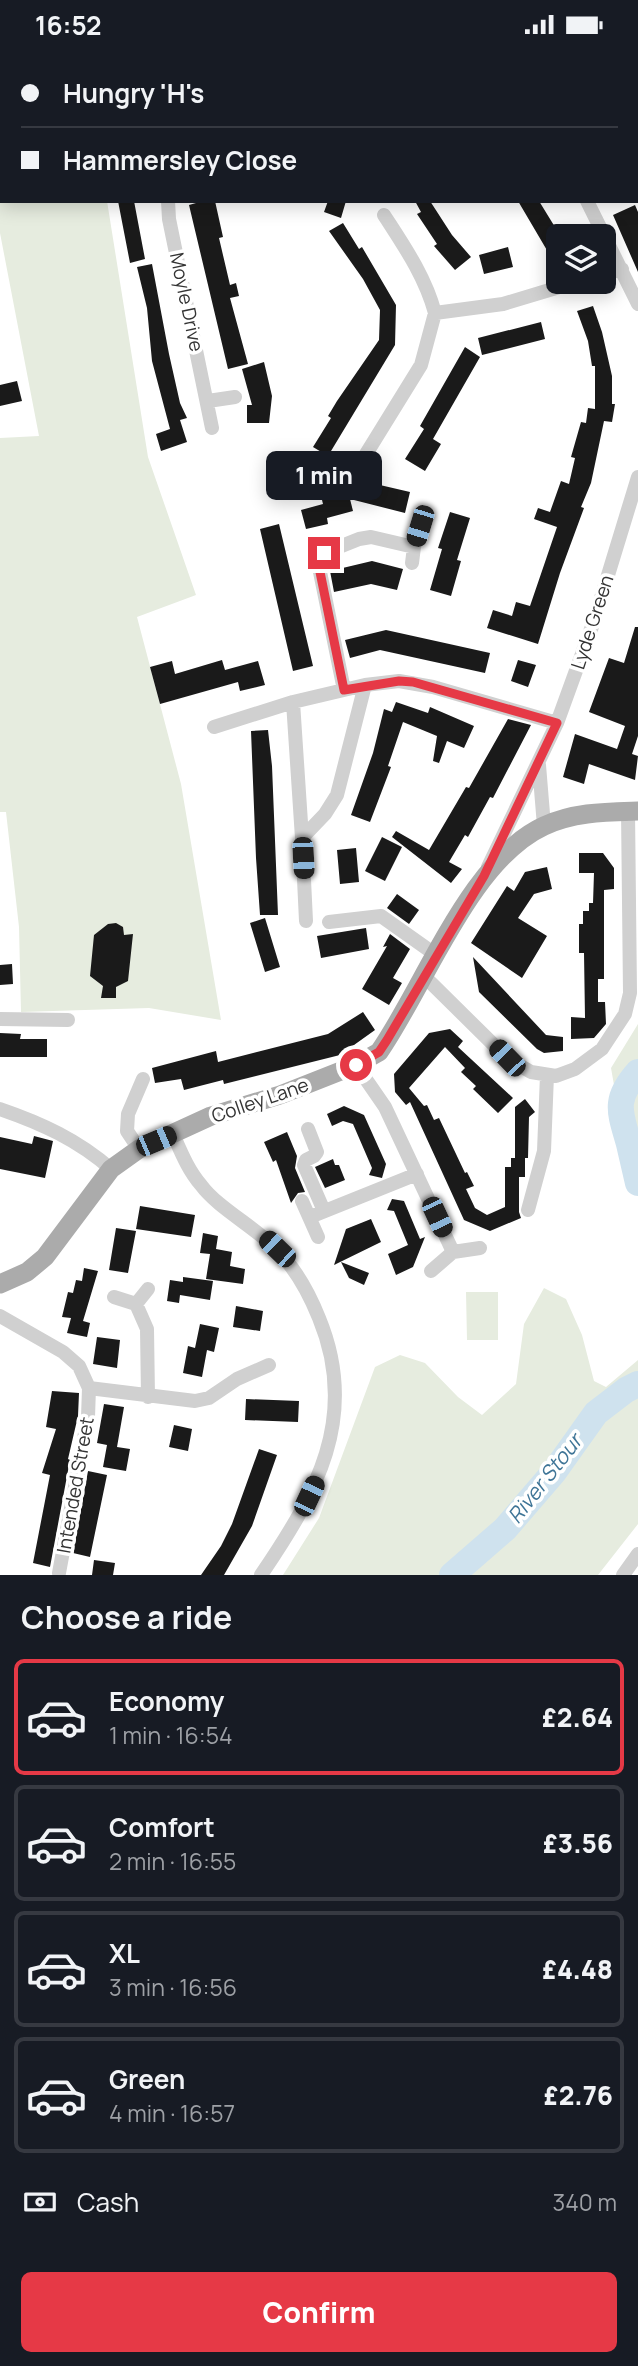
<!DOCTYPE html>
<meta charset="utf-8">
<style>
body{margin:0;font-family:Manrope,sans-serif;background:#242831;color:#f1f3f6;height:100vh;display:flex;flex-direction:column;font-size:26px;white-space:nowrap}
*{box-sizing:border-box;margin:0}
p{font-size:23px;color:#9ea1a6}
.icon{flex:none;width:38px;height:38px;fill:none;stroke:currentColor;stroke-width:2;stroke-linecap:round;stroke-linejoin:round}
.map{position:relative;height:1526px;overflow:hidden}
.sheet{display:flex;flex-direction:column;background:#171b24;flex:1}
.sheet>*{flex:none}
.guide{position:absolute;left:0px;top:0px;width:639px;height:154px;box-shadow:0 4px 18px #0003;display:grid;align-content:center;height:154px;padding:0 21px;background:#171b24}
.controls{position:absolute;left:546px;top:175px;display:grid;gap:14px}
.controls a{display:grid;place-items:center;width:70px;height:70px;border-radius:10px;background:#171b24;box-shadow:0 4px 18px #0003;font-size:35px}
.end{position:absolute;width:32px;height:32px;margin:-16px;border:9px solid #e63946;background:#fff;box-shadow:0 0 0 4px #fff}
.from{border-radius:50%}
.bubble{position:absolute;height:49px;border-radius:10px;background:#171b24;box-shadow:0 4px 18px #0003;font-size:23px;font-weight:800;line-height:49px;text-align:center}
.car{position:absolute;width:21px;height:42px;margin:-21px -10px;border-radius:9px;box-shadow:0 0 5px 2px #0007;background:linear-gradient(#222 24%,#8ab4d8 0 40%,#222 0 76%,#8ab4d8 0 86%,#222 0)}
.guide b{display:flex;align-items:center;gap:24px;height:66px;font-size:26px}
.guide b+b{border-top:2px solid #363941}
.guide i{width:18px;height:18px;background:#f1f3f6}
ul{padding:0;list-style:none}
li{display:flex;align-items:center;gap:21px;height:116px;margin:0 14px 10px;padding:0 7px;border:4px solid #363941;border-radius:10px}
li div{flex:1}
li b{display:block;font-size:26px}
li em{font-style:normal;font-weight:800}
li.selected{border-color:#e63946}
li>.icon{width:63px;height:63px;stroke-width:1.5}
h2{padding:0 21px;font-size:32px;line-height:84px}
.pay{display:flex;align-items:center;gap:18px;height:77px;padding:0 21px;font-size:26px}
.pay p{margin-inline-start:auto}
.action{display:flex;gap:14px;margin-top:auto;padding:14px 21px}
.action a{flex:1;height:80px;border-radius:10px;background:#e63946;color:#fff;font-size:28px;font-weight:800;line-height:80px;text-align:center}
.status{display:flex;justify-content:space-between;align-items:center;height:49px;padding:0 35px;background:#171b24;direction:ltr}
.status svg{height:19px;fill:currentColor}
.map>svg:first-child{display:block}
.green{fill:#e6ecdf}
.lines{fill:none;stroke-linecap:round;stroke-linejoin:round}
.river{stroke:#cfe2ee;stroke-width:26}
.building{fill:#1a1a1a}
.minor{stroke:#d0d0d0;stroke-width:14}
.major{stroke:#ababab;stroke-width:19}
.route{stroke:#e63946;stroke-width:9}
.labels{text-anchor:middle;stroke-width:7;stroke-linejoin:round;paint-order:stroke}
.street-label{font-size:19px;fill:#333;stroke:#fff}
.water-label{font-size:21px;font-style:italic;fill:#3f7597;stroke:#fff}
</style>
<div class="status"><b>16:52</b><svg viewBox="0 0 49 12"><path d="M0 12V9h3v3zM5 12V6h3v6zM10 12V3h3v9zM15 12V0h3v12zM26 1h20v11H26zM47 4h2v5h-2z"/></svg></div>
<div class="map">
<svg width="638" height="1526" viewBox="0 0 638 1526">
<rect width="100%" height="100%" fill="#fff"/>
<path class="green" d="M0 0 59 2H2V152H107L148 408 196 546 137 568 181 735 221 971 149 959 21 963 19 878 6 763H0V389L39 387 0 184Z
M638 975V1134L620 1070 611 1019Z
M544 1239 566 1250 582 1286 594 1332 606 1338 638 1311V1475L598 1526H283L319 1469 375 1318 400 1306 425 1314 458 1348 482 1366 516 1335 524 1275Z
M466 1243H498V1291H467Z"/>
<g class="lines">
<path class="river" d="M638 1023C613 1051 620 1063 629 1095 632 1108 635 1121 638 1134
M452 1526 505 1480 554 1423 596 1364 626 1341 638 1335"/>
</g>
<path class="building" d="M118 152H134L145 210 130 214Z
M203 152H215L223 188 219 189 230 236 236 234 239 247 230 249 248 315 228 320 189 156Z
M328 152H346L341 169 324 163Z
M415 152H430L452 186 471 208 455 221 434 197 437 195 417 165 421 163Z
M518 152H539L558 183V220Z
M635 156 638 163V223L613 166Z
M343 174 359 200 362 198 396 256 395 296 328 407 313 398 331 369 328 367 337 352 379 291 380 261 363 230 329 182Z
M508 198 513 218 484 225 479 206Z
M152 215 169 305 180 354 187 369 180 371 187 393 161 402 156 385 170 380 152 312 147 259 137 218Z
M593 257 602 283 612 327V355H615L612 373 604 372 591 434 581 458 584 459 560 524 538 595 487 579 493 561 512 567 516 553 530 557 557 478 534 470 538 459 550 463 561 432 569 435 575 409 571 408 581 373 586 374 588 359 595 360V317H592L588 292 577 262Z
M541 273 545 290 482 306 478 289Z
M465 298 480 308 433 390 441 395 425 422 405 410 424 380 420 377Z
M264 313 272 347 269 374H247V356H252L242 320Z
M17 332 22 352 0 357V336Z
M367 433 410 443 405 464 350 450 353 462 327 469 328 475 306 480 301 461 323 455 322 451 365 441Z
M450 463 470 469 457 511 461 512 451 547 430 541 442 500 438 499Z
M279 475 313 617 293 622 260 480Z
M372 512 403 520 397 541 371 535 334 543 330 522Z
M635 578H638V687L632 705 638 707 635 731 589 715 584 735 563 728 575 685 617 700 625 677 589 663 609 609 624 614Z
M386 581 490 604 485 624 380 601 350 609 345 591Z
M222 611 225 621 258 612 265 636 240 642 238 633 160 655 150 618 172 612 175 625Z
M518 611 536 616 528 638 511 632Z
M396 653 428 664 430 658 474 677 464 699 447 692 439 714 433 712 437 687 403 673 388 717 391 718 370 773 351 766 373 704 384 660 392 663Z
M508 670 531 676 493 749 490 748 468 788 465 786 449 813 462 820 451 834 392 788 396 782 429 801 466 738 469 739Z
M268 681 272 717 278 866H260L256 809 251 682Z
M382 788 402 798 385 832 365 822Z
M356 799 359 833 340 835 337 801Z
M579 804H603L614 819V840L604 841V930H598V953H605L606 975 594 989 571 990V968L585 969 584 904H579V875H583V862H589V854H593L594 824H579Z
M547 818 552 840 534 845 518 869 547 887 522 929 471 894 507 837 514 842 525 823Z
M397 845 419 861 409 875 387 859Z
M265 869 280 918 265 923 250 874Z
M116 874 123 878 124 886 133 885 128 932 116 938V949H101L103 937 90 927 94 886 108 875Z
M366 879 369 900 321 909 317 887Z
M390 885 410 900 393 929 402 934 389 956 362 940 387 897 383 898Z
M473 908 546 986 563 988V1002L544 1004 537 1000 479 943Z
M12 915 13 935 0 936V916Z
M363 963 375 981 340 1006 224 1035 223 1031 184 1041 181 1030 155 1034 152 1019 216 1002 218 1013 328 985Z
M450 980 463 992 458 998 513 1049 498 1064 473 1040 476 1037 461 1023 465 1019 445 998 409 1039 424 1057 427 1056 434 1071 439 1069 465 1124 467 1123 474 1137 466 1140 475 1159 487 1166 505 1158V1118H511V1109H525V1128H519V1163L521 1169 490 1182 464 1171 410 1053 406 1056 395 1043 394 1025 429 984Z
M0 984 21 985 20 990H47V1008H0Z
M525 1050 535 1063 529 1068 528 1109H515V1058Z
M344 1057 364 1066 386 1115 382 1129 369 1126 372 1119 353 1075 343 1072 332 1077 327 1065Z
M287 1083 297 1107 295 1119 305 1143 298 1144 291 1154 276 1111 273 1113 264 1093Z
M34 1087 53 1092 45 1129 0 1120V1088L32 1095Z
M333 1110 335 1116H339L345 1131 325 1139 315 1118Z
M392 1150 404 1152 420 1190 425 1188 413 1218 396 1226 388 1205 408 1196 394 1162 387 1161Z
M140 1157 195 1166 191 1188 136 1180Z
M371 1170 381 1193 334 1216 346 1180Z
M116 1179 136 1182 128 1224 109 1221Z
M203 1184 218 1187 216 1200 232 1203 230 1217 245 1220 243 1235 206 1230 210 1205 200 1204Z
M341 1213 369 1224 364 1236 349 1229Z
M84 1219 98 1222 83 1272 90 1274 87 1288 67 1284 71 1269 62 1268 68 1243 73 1244 76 1231 82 1232Z
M183 1228 213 1232 210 1251 180 1246 179 1254 167 1252 170 1231 183 1233Z
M236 1257 263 1262 260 1282 233 1278Z
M200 1275 219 1279 214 1303 207 1301 202 1328 183 1324 188 1297 195 1299Z
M97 1288 120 1291 117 1319 93 1315Z
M52 1342 79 1344 78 1367 68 1410 70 1411 50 1518 33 1514 50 1426 42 1424 56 1380 46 1378Z
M246 1350 299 1352 298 1373 245 1371Z
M104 1355 124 1358 117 1398 130 1400 126 1422 103 1418 107 1396 97 1394Z
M174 1376 192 1380 188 1402 169 1398Z
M259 1400 277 1406 252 1477 224 1526H201L221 1497 232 1475Z
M88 1422 107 1426 90 1508 73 1504Z
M94 1511 115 1514 113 1526H92Z"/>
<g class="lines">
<path class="minor" d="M144 0 145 2
M479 0V2
M261 2 262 0
M637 137 638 138
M168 152 169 170 212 379
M587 152 638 255
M384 166C404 197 425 227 435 264
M604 225 622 220
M208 352 235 348
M358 418 421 316 435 264 503 255 576 233
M412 514 414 498
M344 641 320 523V512L324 504 359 490 371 488 414 498 420 477
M293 653 302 789
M214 678 293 653 365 636 399 632 433 638 557 674
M539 716 544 777
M488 818 557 674 594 572 638 428
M306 872 302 789 325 765 337 746 365 636
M329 873 381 867 436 906
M424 927 507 1009 531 1023 556 1027 575 1020 602 1000 625 965 630 944 628 762
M0 970 68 971
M356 1016 385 1058 453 1203 431 1222
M0 1060C41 1074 78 1091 111 1120
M308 1080 317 1103 314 1107 306 1111 304 1116 324 1162
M173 1085C181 1103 188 1121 201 1136 217 1158 253 1177 274 1198 294 1217 309 1244 319 1269 360 1368 316 1445 261 1526
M139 1100 127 1082 128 1065 143 1030
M302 1152 318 1188
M528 1161 544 1102 547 1026
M310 1168 417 1125
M453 1203 480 1199
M114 1248 136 1255 147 1280 148 1348
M136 1255 148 1240
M0 1267 63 1303 79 1317 89 1339 88 1368 59 1524
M89 1339 195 1352 209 1349 237 1330 269 1316
M623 1526 638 1505"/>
<path class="major" d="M0 1235 27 1223 45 1208 111 1120 139 1100 211 1067 280 1046 356 1016 379 1003C425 937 470 811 544 777 574 763 606 763 638 762"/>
</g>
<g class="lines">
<path class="route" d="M324 504 320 512V523L344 641 399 632 413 633 557 674 484 827 387 991 379 1003 356 1016"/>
</g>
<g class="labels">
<g class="street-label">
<text transform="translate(187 253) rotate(78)" y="7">Moyle Drive</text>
<text transform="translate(592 573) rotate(-72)" y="7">Lyde Green</text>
<text transform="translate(260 1051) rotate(-19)" y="7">Colley Lane</text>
<text transform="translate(75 1436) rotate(-80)" y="7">Intended Street</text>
</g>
<g class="water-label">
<text transform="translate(545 1430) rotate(-52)" y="7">River Stour</text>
</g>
</g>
</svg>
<div class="controls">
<a><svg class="icon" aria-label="layers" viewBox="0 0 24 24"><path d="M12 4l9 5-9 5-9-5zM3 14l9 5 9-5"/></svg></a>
</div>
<i class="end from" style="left:356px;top:1016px"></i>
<i class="end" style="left:324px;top:504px"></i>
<div class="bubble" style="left:266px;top:402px;width:116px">1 min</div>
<i class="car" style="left:420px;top:477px;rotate:197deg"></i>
<i class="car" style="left:303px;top:809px;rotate:177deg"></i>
<i class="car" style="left:507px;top:1009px;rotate:316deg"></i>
<i class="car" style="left:156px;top:1092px;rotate:67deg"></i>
<i class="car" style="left:437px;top:1168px;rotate:155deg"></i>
<i class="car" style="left:277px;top:1200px;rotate:314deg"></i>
<i class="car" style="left:309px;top:1447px;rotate:25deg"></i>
<div class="guide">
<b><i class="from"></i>Hungry 'H's</b>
<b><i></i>Hammersley Close</b>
</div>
</div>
<section class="sheet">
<h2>Choose a ride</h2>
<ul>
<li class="selected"><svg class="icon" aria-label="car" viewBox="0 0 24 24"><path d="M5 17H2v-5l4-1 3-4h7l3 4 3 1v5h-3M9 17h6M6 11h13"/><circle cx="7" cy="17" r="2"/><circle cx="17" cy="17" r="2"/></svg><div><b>Economy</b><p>1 min · 16:54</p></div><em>£2.64</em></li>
<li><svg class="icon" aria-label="car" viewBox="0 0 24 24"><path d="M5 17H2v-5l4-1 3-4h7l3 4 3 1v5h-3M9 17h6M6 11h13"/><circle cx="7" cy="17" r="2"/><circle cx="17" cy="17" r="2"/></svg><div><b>Comfort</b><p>2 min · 16:55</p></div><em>£3.56</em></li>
<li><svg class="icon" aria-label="car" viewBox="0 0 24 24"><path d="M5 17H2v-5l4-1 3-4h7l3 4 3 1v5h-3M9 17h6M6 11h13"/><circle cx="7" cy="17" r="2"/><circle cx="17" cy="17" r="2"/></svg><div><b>XL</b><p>3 min · 16:56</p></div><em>£4.48</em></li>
<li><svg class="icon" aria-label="car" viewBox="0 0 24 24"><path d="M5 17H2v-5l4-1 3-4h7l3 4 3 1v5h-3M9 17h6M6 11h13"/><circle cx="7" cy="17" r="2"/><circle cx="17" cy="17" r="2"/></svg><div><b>Green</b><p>4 min · 16:57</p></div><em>£2.76</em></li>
</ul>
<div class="pay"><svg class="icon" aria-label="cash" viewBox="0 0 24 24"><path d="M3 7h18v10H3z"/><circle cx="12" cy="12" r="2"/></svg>Cash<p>340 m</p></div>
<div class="action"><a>Confirm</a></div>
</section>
